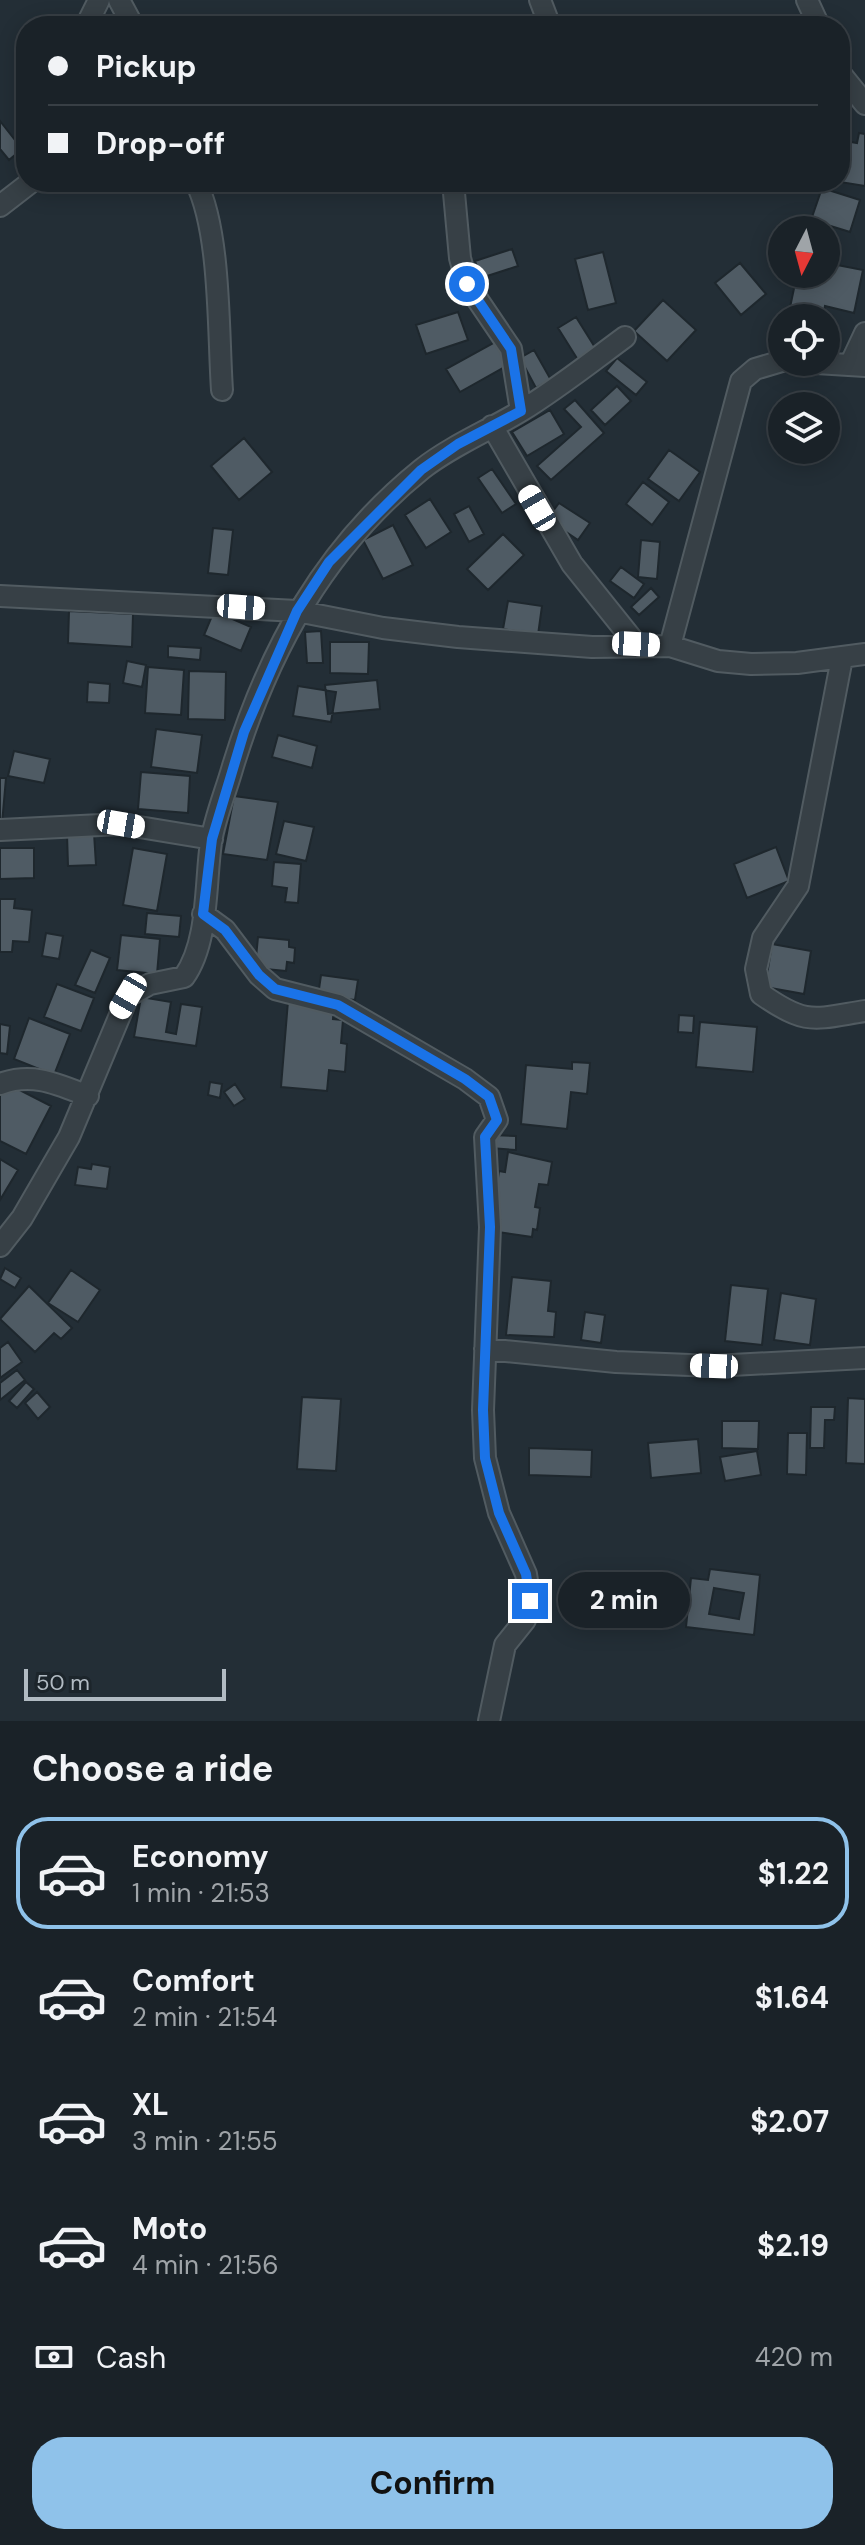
<!DOCTYPE html>
<meta charset="utf-8">
<style>
body{margin:0;font-family:"DM Sans",sans-serif;background:#232a30;color:#f1f3f6;height:100vh;display:flex;flex-direction:column;font-size:30px;white-space:nowrap}
*{box-sizing:border-box;margin:0}
p{font-size:26px;color:#9fa4a8}
.icon{flex:none;width:44px;height:44px;fill:none;stroke:currentColor;stroke-width:2;stroke-linecap:round;stroke-linejoin:round}
.map{position:relative;height:1721px;overflow:hidden}
.details{display:flex;flex-direction:column;background:#1a2228;flex:1}
.details>*{flex:none}
.banner{position:absolute;left:16px;top:16px;width:834px;height:176px;border-radius:32px;box-shadow:0 4px 20px #0003,0 0 0 2px #383f45;display:grid;align-content:center;height:176px;padding:0 32px;background:#1a2228}
.needle{width:52px;rotate:186deg}
.controls{position:absolute;left:768px;top:216px;display:grid;gap:16px}
.controls a{display:grid;place-items:center;width:72px;height:72px;border-radius:50%;background:#1a2228;box-shadow:0 4px 20px #0003,0 0 0 2px #383f45;font-size:40px}
.scale{position:absolute;left:24px;bottom:20px;width:202px;box-sizing:border-box;padding-left:8px;border:4px solid #b1bbc3;border-top:0;font-size:22px;line-height:28px;white-space:nowrap;color:#b1bbc3;-webkit-text-stroke:6px #1c252b;paint-order:stroke}
.end{position:absolute;width:36px;height:36px;margin:-18px;border:10px solid #1a73e8;background:#fff;box-shadow:0 0 0 4px #fff}
.from{border-radius:50%}
.bubble{position:absolute;height:56px;border-radius:28px;background:#1a2228;box-shadow:0 4px 20px #0003,0 0 0 2px #383f45;font-size:26px;font-weight:700;line-height:56px;text-align:center}
.car{position:absolute;width:24px;height:48px;margin:-24px -12px;border-radius:10px;box-shadow:0 0 6px 2px #0007;background:linear-gradient(#fff 24%,#345 0 40%,#fff 0 76%,#345 0 86%,#fff 0)}
.banner b{display:flex;align-items:center;gap:28px;height:76px;font-size:30px}
.banner b+b{border-top:2px solid #383f45}
.banner i{width:20px;height:20px;background:#f1f3f6}
ul{padding:0;list-style:none}
li{display:flex;align-items:center;gap:24px;height:112px;margin:0 16px 12px;padding:0 16px;border:4px solid transparent;border-radius:32px}
li div{flex:1}
li b{display:block;font-size:30px}
li em{font-style:normal;font-weight:700}
li.on{border-color:#8fc2ea}
li>.icon{width:72px;height:72px;stroke-width:1.5}
h2{padding:0 32px;font-size:36px;line-height:96px}
.pay{display:flex;align-items:center;gap:20px;height:88px;padding:0 32px;font-size:30px}
.pay p{margin-inline-start:auto}
.button{display:flex;gap:16px;margin-top:auto;padding:16px 32px}
.button a{flex:1;height:92px;border-radius:32px;background:#8fc2ea;color:#111;font-size:32px;font-weight:700;line-height:92px;text-align:center}
.map>svg:first-child{display:block}
.building{fill:#4f5b64;stroke:#1e272d;stroke-width:2;fill-rule:evenodd}
.lines{fill:none;stroke-linecap:round;stroke-linejoin:round}
.street-casing{stroke:#515b61;stroke-width:24}
.street{stroke:#374046;stroke-width:20}
.route{stroke:#1a73e8;stroke-width:10}
</style>
<div class="map">
<svg width="865" height="1721" viewBox="0 0 865 1721">
<rect width="100%" height="100%" fill="#232e36"/>
<path class="building" d="M0 121 22 149 9 160 0 149Z
M859 133 865 134V186L840 182V140L857 143Z
M822 188 860 200 850 232 811 220Z
M512 249 518 266 481 278 475 261Z
M603 252 616 303 588 310 575 259Z
M740 263 766 294 741 315 715 283Z
M832 264 863 270 854 313 825 306 823 318 788 317 797 274 830 276Z
M663 300 696 330 667 361 634 331Z
M458 312 468 340 426 354 416 325Z
M576 317 596 349 578 360 558 328Z
M495 342 508 365 460 392 446 369Z
M534 350 551 380 536 388 520 358Z
M617 358 647 382 636 395 606 371Z
M617 386 631 401 605 425 591 410Z
M575 400 604 433 551 480 537 466 581 427 564 409Z
M550 410 564 434 527 456 512 432Z
M244 438 272 472 239 500 211 466Z
M669 450 700 472 679 501 648 479Z
M492 469 516 504 502 513 478 478Z
M643 482 669 502 652 525 626 504Z
M430 499 451 532 426 548 405 515Z
M559 503 590 523 578 540 547 519Z
M469 506 484 534 469 542 454 514Z
M393 525 413 565 383 579 363 540Z
M213 528 233 530 228 575 208 573Z
M503 534 524 555 488 590 467 569Z
M641 540 660 542 657 579 638 577Z
M621 567 644 584 634 598 610 581Z
M651 588 659 597 639 615 631 607Z
M508 601 542 606 538 635 503 629Z
M69 611 133 614 132 647 68 643Z
M214 611 251 627 241 651 204 635Z
M321 631 323 663H307L305 632Z
M330 642H369L368 674 330 673Z
M168 646 201 648 200 660 168 657Z
M127 661 146 665 142 687 123 683Z
M148 667 184 670 181 715 145 713Z
M189 671 226 672 225 720 188 719Z
M377 680 380 709 328 714 325 685Z
M88 682 110 684 109 703 87 702Z
M298 686 336 692 331 722 293 716Z
M156 729 202 735 197 773 151 767Z
M278 735 317 746 312 768 272 757Z
M14 751 50 759 44 783 8 776Z
M141 772 190 776 188 813 138 809Z
M0 778H6L2 824H0Z
M234 796 278 802 267 860 223 854Z
M284 821 314 827 306 861 276 854Z
M94 833 96 865 68 866 67 834Z
M776 847 789 881 747 898 734 864Z
M0 848H34V878L0 879Z
M133 848 167 854 157 911 123 905Z
M274 862 301 864 298 903 285 902 287 888 272 886Z
M0 899H15L14 908 32 910 29 942 13 941 12 952H0Z
M147 913 181 916 179 937 145 934Z
M46 933 63 936 59 959 42 956Z
M121 935 160 939 157 974 117 970Z
M258 937 289 940V947L295 948 294 963 287 962 286 971 255 968Z
M772 944 811 951 804 994 765 987Z
M91 950 110 958 95 993 75 985Z
M321 975 358 980 355 1000 318 996Z
M57 984 94 998 81 1031 44 1017Z
M141 997 171 1002 166 1032 176 1034 181 1004 202 1007 196 1046 134 1037Z
M288 1001 334 1005 333 1019 343 1020 341 1043 347 1044 345 1072 329 1070 327 1091 281 1087Z
M679 1015 694 1016 693 1033 678 1032Z
M29 1018 70 1034 54 1075 14 1059Z
M700 1022 757 1027 753 1072 696 1067Z
M0 1024 10 1026 7 1054 0 1053Z
M572 1062 590 1063 587 1094 571 1092 567 1129 521 1124 526 1065 572 1069Z
M210 1082 222 1084 220 1098 208 1095Z
M6 1083 51 1106 26 1154 0 1141V1095Z
M235 1084 245 1099 234 1106 224 1092Z
M491 1135 516 1136V1150L490 1148Z
M508 1152 552 1162 548 1185 539 1184 535 1207 540 1208 537 1230 533 1229 532 1237 498 1232 500 1220 492 1219 499 1171 505 1172Z
M0 1159 18 1170 0 1200Z
M92 1164 110 1167 107 1189 75 1185 78 1167 91 1169Z
M5 1268 21 1278 15 1288 0 1279Z
M71 1270 100 1290 78 1322 48 1303Z
M512 1277 551 1281 548 1311 556 1312 554 1337 506 1335Z
M731 1285 768 1289 762 1345 725 1341Z
M29 1286 72 1328 61 1339 54 1333 35 1352 0 1319Z
M781 1293 816 1299 810 1345 774 1340Z
M585 1312 605 1315 601 1343 581 1340Z
M8 1342 22 1362 0 1378V1348Z
M17 1370 25 1380 0 1400V1383Z
M26 1382 34 1389 17 1408 9 1401Z
M37 1392 50 1407 38 1419 25 1403Z
M302 1397 341 1399 336 1471 297 1469Z
M848 1398 865 1399V1464L846 1463Z
M811 1407H835L834 1420H825L824 1448H810Z
M722 1421H759L758 1449 722 1448Z
M788 1433H807L806 1475 787 1474Z
M698 1439 701 1473 651 1478 648 1443Z
M529 1448 592 1450 591 1477 529 1475Z
M757 1451 761 1475 725 1481 720 1457Z
M710 1569 760 1575 754 1635 686 1627 691 1578 708 1580ZM714 1588 744 1593 739 1619 709 1614Z"/>
<g class="lines">
<g class="street-casing">
<path id="street" d="M119 0 133 26
M540 0 550 26
M807 0 819 26
M86 26 99 0
M840 73 865 104
M196 182C221 233 218 332 222 390
M453 182 460 258 467 284 511 349 521 411
M0 206 31 182
M800 362 865 366
M850 365 865 333
M492 426 572 564 636 644
M0 596 297 611 383 628 458 637 592 647 670 646 718 661 751 664 797 663 865 654
M670 646 741 381 755 369 782 361
M842 658 798 886 763 938 756 969 761 994C806 1026 814 1019 865 1011
M0 830 121 824 212 839
M203 914 225 930 259 975 275 989 338 1005 465 1079 489 1097 497 1120 485 1137 490 1227 483 1410 485 1458 499 1513 526 1574 530 1601 525 1620 505 1645 489 1721
M0 1084C33 1072 57 1084 88 1096
M0 1246 22 1218 69 1137 128 996 150 984 184 977C209 942 205 884 211 842 215 817 226 791 233 766 269 649 325 547 422 469 453 445 488 431 521 411 557 389 591 362 625 337
M485 1349 616 1362 714 1366 865 1358"/>
</g>
<use href="#street" class="street"/>
</g>
<g class="lines">
<path class="route" d="M467 284 511 349 521 411 458 444 421 470 329 562 297 611 244 732 212 839 203 914 225 930 259 975 275 989 338 1005 465 1079 489 1097 497 1120 485 1137 490 1227 483 1410 485 1458 499 1513 526 1574 530 1601"/>
</g>
</svg>
<div class="controls">
<a><svg class="needle" viewBox="-14 -14 28 28"><path d="M0-13l5 13h-10z" fill="#e53935"/><path d="M0 13l5-13h-10z" fill="#9fa4a8"/></svg></a>
<a><svg class="icon" aria-label="locate" viewBox="0 0 24 24"><circle cx="12" cy="12" r="6"/><path d="M12 2v4M12 18v4M2 12h4M18 12h4"/></svg></a>
<a><svg class="icon" aria-label="layers" viewBox="0 0 24 24"><path d="M12 4l9 5-9 5-9-5zM3 14l9 5 9-5"/></svg></a>
</div>
<div class="scale">50 m</div>
<i class="end from" style="left:467px;top:284px"></i>
<i class="end" style="left:530px;top:1601px"></i>
<div class="bubble" style="left:558px;top:1572px;width:132px">2 min</div>
<i class="car" style="left:537px;top:508px;rotate:330deg"></i>
<i class="car" style="left:241px;top:607px;rotate:94deg"></i>
<i class="car" style="left:636px;top:644px;rotate:93deg"></i>
<i class="car" style="left:121px;top:824px;rotate:100deg"></i>
<i class="car" style="left:128px;top:996px;rotate:210deg"></i>
<i class="car" style="left:714px;top:1366px;rotate:272deg"></i>
<div class="banner">
<b><i class="from"></i>Pickup</b>
<b><i></i>Drop-off</b>
</div>
</div>
<section class="details">
<h2>Choose a ride</h2>
<ul>
<li class="on"><svg class="icon" aria-label="car" viewBox="0 0 24 24"><path d="M5 17H2v-5l4-1 3-4h7l3 4 3 1v5h-3M9 17h6M6 11h13"/><circle cx="7" cy="17" r="2"/><circle cx="17" cy="17" r="2"/></svg><div><b>Economy</b><p>1 min · 21:53</p></div><em>$1.22</em></li>
<li><svg class="icon" aria-label="car" viewBox="0 0 24 24"><path d="M5 17H2v-5l4-1 3-4h7l3 4 3 1v5h-3M9 17h6M6 11h13"/><circle cx="7" cy="17" r="2"/><circle cx="17" cy="17" r="2"/></svg><div><b>Comfort</b><p>2 min · 21:54</p></div><em>$1.64</em></li>
<li><svg class="icon" aria-label="car" viewBox="0 0 24 24"><path d="M5 17H2v-5l4-1 3-4h7l3 4 3 1v5h-3M9 17h6M6 11h13"/><circle cx="7" cy="17" r="2"/><circle cx="17" cy="17" r="2"/></svg><div><b>XL</b><p>3 min · 21:55</p></div><em>$2.07</em></li>
<li><svg class="icon" aria-label="car" viewBox="0 0 24 24"><path d="M5 17H2v-5l4-1 3-4h7l3 4 3 1v5h-3M9 17h6M6 11h13"/><circle cx="7" cy="17" r="2"/><circle cx="17" cy="17" r="2"/></svg><div><b>Moto</b><p>4 min · 21:56</p></div><em>$2.19</em></li>
</ul>
<div class="pay"><svg class="icon" aria-label="cash" viewBox="0 0 24 24"><path d="M3 7h18v10H3z"/><circle cx="12" cy="12" r="2"/></svg>Cash<p>420 m</p></div>
<div class="button"><a>Confirm</a></div>
</section>
